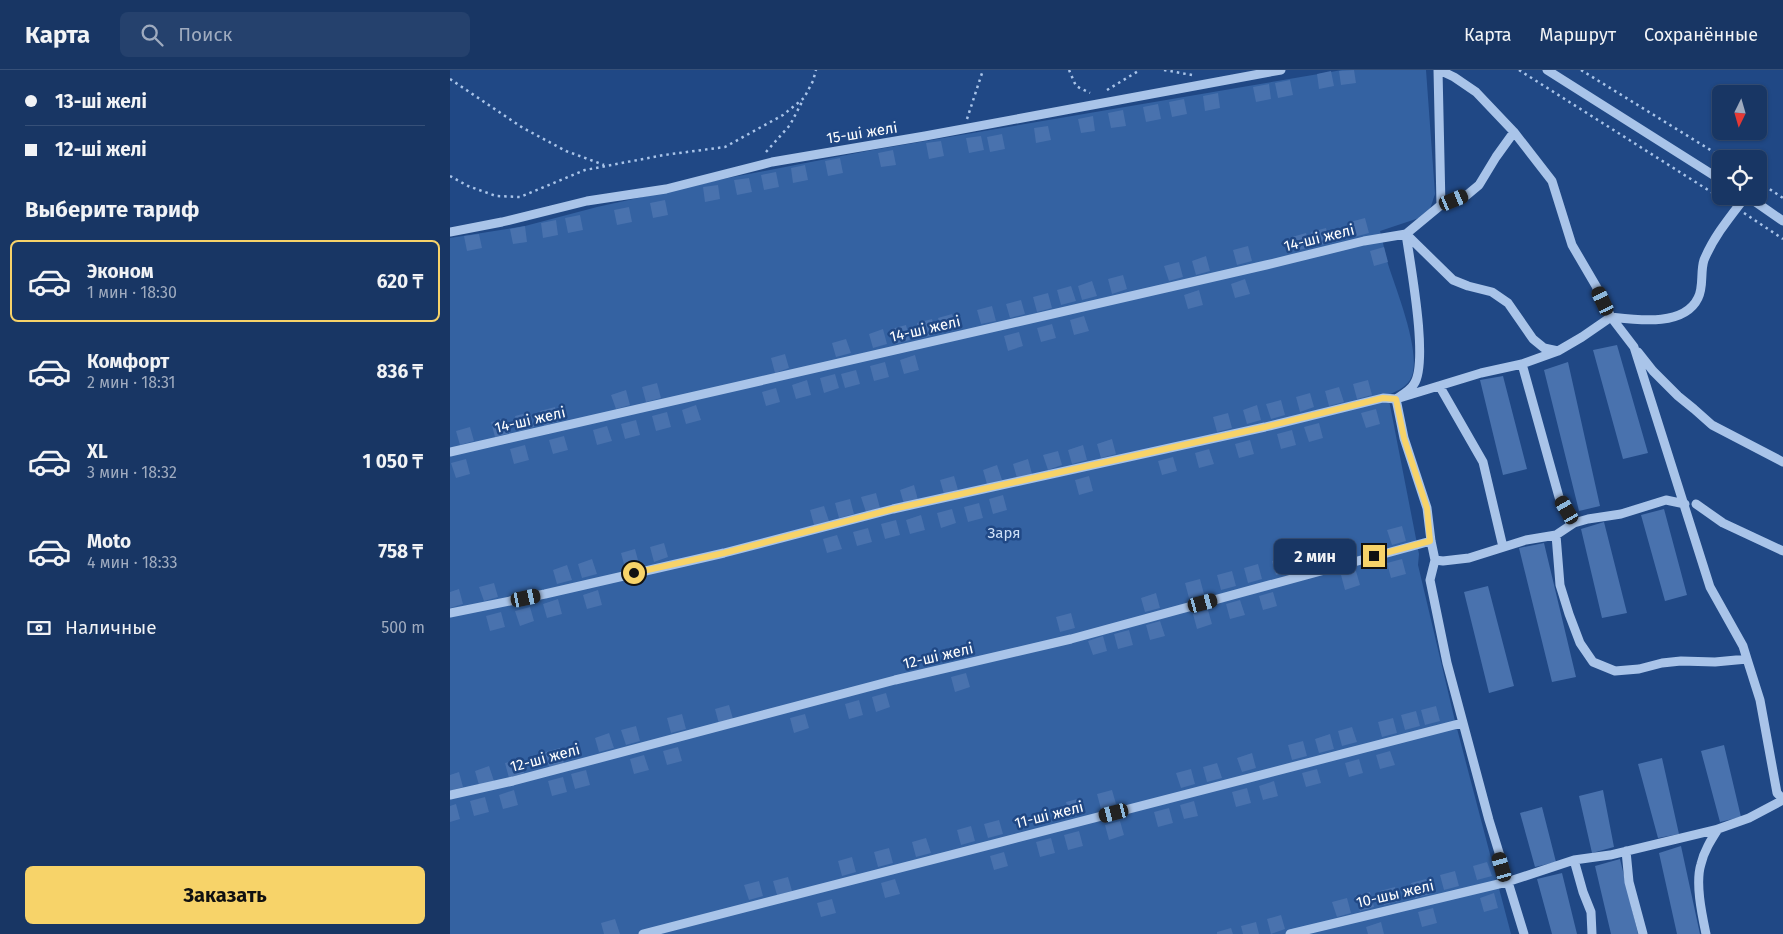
<!DOCTYPE html>
<html lang="ru">
<meta charset="utf-8">
<style>
body{margin:0;font-family:"Fira Sans",sans-serif;background:#25416d;color:#f1f3f6;height:100vh;display:flex;flex-direction:column;font-size:19px;white-space:nowrap}
*{box-sizing:border-box;margin:0}
p{font-size:16px;color:#9fabbf}
.icon{flex:none;width:28px;height:28px;fill:none;stroke:currentColor;stroke-width:2;stroke-linecap:round;stroke-linejoin:round}
.map{position:relative;flex:1;overflow:hidden}
.details{display:flex;flex-direction:column;background:#183664;width:450px}
.details>*{flex:none}
.top-card{display:grid;align-content:center;height:110px;padding:0 25px;background:#183664}
.needle{width:32px;rotate:185deg}
.tools{position:absolute;left:1262px;top:15px;display:grid;gap:10px}
.tools a{display:grid;place-items:center;width:55px;height:55px;border-radius:8px;background:#183664;box-shadow:0 1px 4px #0004,0 0 0 1px #365078;font-size:25px}
.end{position:absolute;width:22px;height:22px;margin:-11px;border:6px solid #f7d369;background:#111;box-shadow:0 0 0 2px #111}
.from{border-radius:50%}
.bubble{position:absolute;height:35px;border-radius:8px;background:#183664;box-shadow:0 1px 4px #0004,0 0 0 1px #365078;font-size:16px;font-weight:700;line-height:35px;text-align:center}
.car{position:absolute;width:15px;height:30px;margin:-15px -8px;border-radius:6px;box-shadow:0 0 4px 1px #0007;background:linear-gradient(#222 24%,#8ab4d8 0 40%,#222 0 76%,#8ab4d8 0 86%,#222 0)}
.top-card b{display:flex;align-items:center;gap:18px;height:48px;font-size:19px}
.top-card b+b{border-top:1px solid #365078}
.top-card i{width:12px;height:12px;background:#f1f3f6}
ul{padding:0;list-style:none}
li{display:flex;align-items:center;gap:15px;height:82px;margin:0 10px 8px;padding:0 15px;border:2px solid transparent;border-radius:8px}
li div{flex:1}
li b{display:block;font-size:19px}
li em{font-style:normal;font-weight:700}
li.selected{border-color:#f7d369}
li>.icon{width:45px;height:45px;stroke-width:1.5}
h2{padding:0 25px;font-size:22px;line-height:60px}
.pay{display:flex;align-items:center;gap:12px;height:55px;padding:0 25px;font-size:19px}
.pay p{margin-inline-start:auto}
.action{display:flex;gap:10px;margin-top:auto;padding:10px 25px}
.action a{flex:1;height:58px;border-radius:8px;background:#f7d369;color:#111;font-size:20px;font-weight:700;line-height:58px;text-align:center}
header{display:flex;align-items:center;gap:30px;box-sizing:border-box;height:70px;padding:0 25px;background:#183664;border-bottom:1px solid #365078}
header strong{font-size:24px}
nav{display:flex;gap:28px;margin-inline-start:auto;font-size:18px}
.search{width:350px;height:45px;background:#25416d;display:flex;align-items:center;gap:12px;box-sizing:border-box;padding:0 18px;border-radius:8px;color:#9fabbf;font-size:19px}
main{display:flex;flex:1;min-height:0}
.map>svg:first-child{display:block}
.green{fill:#3462a2}
.building{fill:#4972ae}
.lines{fill:none;stroke-linecap:round;stroke-linejoin:round}
.path{stroke:#a9c4e9;stroke-width:2.5;stroke-dasharray:2.5 4;stroke-linecap:butt}
.minor{stroke:#a9c4e9;stroke-width:9}
.route{stroke:#f7d369;stroke-width:6}
.labels{text-anchor:middle;stroke-width:5;stroke-linejoin:round;paint-order:stroke}
.street-label{font-size:15px;fill:#fff;stroke:#204885}
.park-label{font-size:15px;fill:#cddff7;stroke:#204885}
</style>
<header>
<strong>Карта</strong>
<div class="search"><svg class="icon" aria-label="search" viewBox="0 0 24 24"><circle cx="10" cy="10" r="6"/><path d="M15 15l6 6"/></svg>Поиск</div>
<nav><a>Карта</a><a>Маршрут</a><a>Сохранённые</a></nav>
</header>
<main>
<section class="details">
<div class="top-card">
<b><i class="from"></i>13-ші желі</b>
<b><i></i>12-ші желі</b>
</div>
<h2>Выберите тариф</h2>
<ul>
<li class="selected"><svg class="icon" aria-label="car" viewBox="0 0 24 24"><path d="M5 17H2v-5l4-1 3-4h7l3 4 3 1v5h-3M9 17h6M6 11h13"/><circle cx="7" cy="17" r="2"/><circle cx="17" cy="17" r="2"/></svg><div><b>Эконом</b><p>1 мин · 18:30</p></div><em>620 ₸</em></li>
<li><svg class="icon" aria-label="car" viewBox="0 0 24 24"><path d="M5 17H2v-5l4-1 3-4h7l3 4 3 1v5h-3M9 17h6M6 11h13"/><circle cx="7" cy="17" r="2"/><circle cx="17" cy="17" r="2"/></svg><div><b>Комфорт</b><p>2 мин · 18:31</p></div><em>836 ₸</em></li>
<li><svg class="icon" aria-label="car" viewBox="0 0 24 24"><path d="M5 17H2v-5l4-1 3-4h7l3 4 3 1v5h-3M9 17h6M6 11h13"/><circle cx="7" cy="17" r="2"/><circle cx="17" cy="17" r="2"/></svg><div><b>XL</b><p>3 мин · 18:32</p></div><em>1 050 ₸</em></li>
<li><svg class="icon" aria-label="car" viewBox="0 0 24 24"><path d="M5 17H2v-5l4-1 3-4h7l3 4 3 1v5h-3M9 17h6M6 11h13"/><circle cx="7" cy="17" r="2"/><circle cx="17" cy="17" r="2"/></svg><div><b>Moto</b><p>4 мин · 18:33</p></div><em>758 ₸</em></li>
</ul>
<div class="pay"><svg class="icon" aria-label="cash" viewBox="0 0 24 24"><path d="M3 7h18v10H3z"/><circle cx="12" cy="12" r="2"/></svg>Наличные<p>500 m</p></div>
<div class="action"><a>Заказать</a></div>
</section>
<div class="map">
<svg width="1333" height="864" viewBox="0 0 1333 864">
<rect width="100%" height="100%" fill="#204885"/>
<path class="green" d="M892 0H976L985 124 978 145 930 161C933 172 935 183 938 194 946 220 974 287 960 310 955 318 945 322 938 325L969 484 968 495 1005 651 1061 864H0V168L75 156 147 137 278 108 417 81Z"/>
<path class="building" d="M904 0 906 13 891 15 889 1Z
M881 1 884 16 869 19 867 4Z
M840 10 843 25 828 28 825 13Z
M819 14 821 29 806 32 803 17Z
M768 23 770 38 755 41 753 26Z
M734 29 737 44 722 47 719 32Z
M708 34 711 49 696 52 693 37Z
M673 40 676 56 661 58 658 43Z
M643 46 645 61 631 63 628 49Z
M598 56 601 70 586 73 584 58Z
M552 64 555 79 540 82 537 67Z
M531 66 534 80 519 83 516 68Z
M491 71 494 86 479 89 476 73Z
M443 80 446 95 431 97 428 83Z
M390 88 393 103 378 106 375 91Z
M355 95 358 110 343 113 341 98Z
M326 102 329 117 314 120 311 105Z
M299 108 302 122 287 125 284 110Z
M268 115 270 129 255 132 253 117Z
M215 130 218 145 203 148 200 133Z
M179 137 182 152 167 155 164 140Z
M130 145 133 160 118 163 115 148Z
M915 148 919 163 904 167 900 152Z
M106 150 108 165 93 168 91 153Z
M75 156 77 172 63 174 60 159Z
M876 158 880 173 865 176 861 162Z
M856 163 860 177 846 181 842 167Z
M29 164 32 178 17 181 14 166Z
M798 176 802 191 787 195 783 180Z
M934 177 938 192 924 196 920 181Z
M756 186 760 201 746 205 742 191Z
M729 192 733 207 719 211 714 196Z
M673 205 677 219 662 224 658 209Z
M795 209 800 224 785 228 781 214Z
M642 211 647 226 632 230 628 216Z
M621 216 626 231 611 235 607 220Z
M749 220 753 235 738 239 734 225Z
M598 223 602 238 587 242 583 227Z
M571 230 575 244 560 248 556 234Z
M542 236 546 251 531 254 527 240Z
M502 244 507 258 492 262 488 248Z
M634 246 639 261 624 265 620 250Z
M482 249 486 264 471 268 467 253Z
M602 254 606 268 591 272 587 258Z
M456 255 460 270 445 274 441 259Z
M433 259 437 274 423 278 419 264Z
M569 262 573 276 558 281 554 266Z
M396 269 401 283 386 287 382 273Z
M1167 275 1198 383 1173 389 1143 280Z
M335 284 339 298 325 303 321 288Z
M465 285 469 300 454 304 450 290Z
M435 292 439 307 424 311 420 296Z
M1118 292 1150 436 1129 441 1094 300Z
M406 300 410 314 395 318 391 304Z
M385 304 389 318 374 323 370 308Z
M1053 306 1077 399 1053 405 1030 310Z
M357 310 361 325 346 329 342 315Z
M918 310 922 325 907 329 903 314Z
M207 313 211 328 196 332 192 317Z
M889 317 894 332 879 336 875 321Z
M326 318 330 332 316 336 312 322Z
M176 320 180 335 166 339 161 325Z
M860 323 864 337 850 342 846 327Z
M831 330 835 345 821 349 816 334Z
M246 335 251 350 236 354 232 340Z
M807 335 811 350 797 354 793 340Z
M105 337 109 351 94 356 90 341Z
M926 339 930 354 916 358 911 343Z
M80 342 84 357 69 361 65 346Z
M217 342 221 357 206 361 202 346Z
M778 343 782 358 767 362 763 347Z
M56 348 60 363 45 367 41 352Z
M186 350 190 365 175 369 171 354Z
M869 353 873 368 859 372 854 357Z
M157 356 162 371 147 375 143 360Z
M20 357 24 371 10 375 6 361Z
M842 360 846 375 831 379 827 364Z
M114 366 118 380 103 384 99 370Z
M662 369 666 384 651 388 647 374Z
M800 370 804 384 789 388 785 374Z
M75 375 79 390 64 394 60 379Z
M633 375 637 390 622 394 618 380Z
M759 379 764 394 749 398 745 383Z
M608 381 612 395 598 400 593 385Z
M723 387 727 401 712 405 708 391Z
M16 389 20 404 6 408 1 393Z
M578 389 582 404 567 408 563 394Z
M547 395 552 410 537 414 533 400Z
M504 406 508 420 494 424 490 410Z
M639 406 643 421 629 425 625 410Z
M464 415 468 430 454 434 450 420Z
M426 423 430 438 416 442 411 427Z
M553 425 557 440 543 444 539 429Z
M400 429 404 444 389 448 385 433Z
M529 433 533 448 518 452 514 437Z
M374 436 379 451 364 455 360 440Z
M502 439 506 453 491 458 487 443Z
M1214 439 1237 525 1215 531 1191 445Z
M471 445 475 460 460 464 456 450Z
M446 450 450 465 435 469 431 454Z
M1154 452 1177 543 1152 548 1131 459Z
M952 456 956 471 942 475 937 460Z
M418 458 422 472 407 476 403 462Z
M387 465 392 479 377 483 373 469Z
M897 472 901 486 887 490 883 476Z
M214 473 218 487 204 492 200 477Z
M1094 473 1126 607 1102 612 1069 478Z
M185 479 189 494 175 498 171 483Z
M861 480 865 495 850 499 846 484Z
M837 487 841 501 826 505 822 491Z
M142 489 147 504 132 508 128 494Z
M952 489 956 504 941 508 937 493Z
M808 494 812 509 798 513 794 498Z
M117 495 122 510 107 514 103 500Z
M782 501 786 516 771 520 767 505Z
M906 501 910 515 895 520 891 505Z
M750 509 754 524 739 528 735 513Z
M44 513 48 527 34 531 29 517Z
M1038 516 1064 616 1039 623 1014 522Z
M9 519 13 534 0 538V522Z
M148 520 152 535 137 539 133 525Z
M823 522 827 536 813 540 809 526Z
M706 523 710 538 695 542 691 528Z
M108 529 112 544 97 548 93 534Z
M790 530 795 545 780 549 776 534Z
M80 537 84 551 70 556 65 541Z
M758 540 762 554 747 559 743 544Z
M51 542 55 557 40 561 36 546Z
M621 543 625 558 610 562 606 547Z
M710 551 715 566 700 570 696 555Z
M679 560 683 575 668 579 664 564Z
M653 566 657 581 643 585 638 571Z
M516 603 520 617 505 622 501 607Z
M436 623 440 637 426 642 422 627Z
M409 630 413 645 399 649 395 634Z
M279 635 283 649 269 654 265 639Z
M986 636 990 651 975 655 971 640Z
M966 641 970 656 955 660 951 645Z
M232 644 236 659 221 663 217 648Z
M355 644 359 658 344 663 340 648Z
M943 648 947 663 932 667 928 652Z
M186 656 190 671 176 675 171 660Z
M902 657 907 672 892 676 888 661Z
M159 663 164 678 149 682 145 668Z
M880 664 884 679 869 683 865 669Z
M853 671 857 686 842 690 838 675Z
M1274 675 1291 747 1270 752 1251 681Z
M228 677 232 691 217 695 213 681Z
M110 678 114 693 99 697 95 682Z
M940 681 945 695 930 699 926 685Z
M802 683 806 698 792 702 787 688Z
M194 685 199 700 184 704 180 689Z
M1212 688 1229 764 1208 768 1188 694Z
M70 689 74 703 59 708 55 693Z
M909 689 913 703 899 707 895 693Z
M767 693 772 708 757 712 753 697Z
M39 696 44 711 29 715 25 701Z
M741 699 745 714 731 718 726 703Z
M867 699 871 713 856 717 852 703Z
M136 700 140 715 125 719 121 704Z
M9 702 13 717 0 721V705Z
M113 707 117 722 102 726 98 711Z
M824 711 828 726 813 730 809 716Z
M797 718 801 733 786 737 782 722Z
M64 720 68 735 53 739 49 725Z
M662 720 666 734 651 739 647 724Z
M1153 720 1164 777 1142 783 1129 726Z
M35 727 39 742 24 746 20 731Z
M631 728 635 743 620 747 616 732Z
M744 731 748 746 734 749 730 735Z
M6 734 10 749 0 752V736Z
M1092 737 1106 792 1085 797 1070 743Z
M719 738 723 753 708 757 704 742Z
M549 750 553 764 538 768 534 754Z
M670 751 674 765 659 770 655 755Z
M521 756 525 771 511 775 507 760Z
M629 761 633 776 618 780 614 765Z
M476 768 481 783 466 787 462 772Z
M601 768 605 783 590 787 586 772Z
M1231 776 1250 864H1227L1209 783Z
M439 778 443 793 428 797 424 782Z
M554 782 558 796 544 800 540 786Z
M402 787 406 802 392 806 388 791Z
M1170 789 1188 864H1161L1145 796Z
M1037 792 1042 806 1027 810 1023 796Z
M1005 801 1009 816 994 820 990 805Z
M1112 803 1127 864H1102L1087 809Z
M338 807 342 821 327 825 323 811Z
M445 809 450 824 435 828 431 813Z
M976 809 980 824 965 828 961 813Z
M309 811 313 826 299 830 294 815Z
M945 817 949 831 934 835 930 821Z
M920 822 924 837 910 841 905 826Z
M1044 823 1048 838 1034 842 1030 828Z
M897 828 901 843 887 847 882 832Z
M382 829 386 843 371 847 367 833Z
M983 838 987 853 972 857 968 842Z
M831 845 835 859 821 864 817 849Z
M165 849 170 864H154L151 853Z
M806 852 809 864H793L791 856Z
M931 852 934 864H918L916 857Z
M781 858 783 864H767V862Z"/>
<g class="lines">
<path class="path" d="M619 0 626 16 640 23
M714 0 742 5
M1069 0 1277 132
M1131 0 1275 89
M0 9 73 58 116 81 154 95
M657 20 690 0
M517 49 533 0
M316 82 340 55 353 30
M0 106 18 116 46 126 70 127 135 100 214 85 275 77 333 45 354 28 363 11 366 0
M1309 112 1333 128
M1294 143 1333 169"/>
<path class="minor" d="M988 0 991 135 956 164C960 193 979 292 964 314 961 320 952 325 946 329L954 368 977 438 981 471 985 490 980 510 997 593 1039 750 1074 864
M989 0 1004 7 1026 22 1064 62 1102 111 1122 175 1146 216 1161 247 1184 277 1260 517 1293 576 1297 589 1310 630 1327 723 1333 729
M1097 0 1271 110
M1297 126 1333 151
M991 135 1017 125 1029 115 1046 87 1064 62
M0 162 52 152 137 131 216 119 322 92 475 66 831 0
M1188 282 1203 301 1228 326 1244 339 1262 355 1333 392
M1072 294 1109 427 1124 453
M990 317 1033 392 1053 477
M0 382 816 195 914 171 956 164 1003 210 1018 216 1042 222 1058 233 1083 269 1094 278 1108 281
M1246 434 1273 453 1333 481
M1106 465 1110 515 1119 544 1130 573 1143 592 1165 601 1189 599 1212 593 1231 591 1265 592 1297 589
M985 490 993 491 1019 488 1076 470 1106 465 1124 453 1138 449 1171 444 1216 430 1235 434
M0 543 95 524 274 483 443 439 815 357 933 328 946 329 1031 303 1072 294 1108 281 1132 267 1161 247C1187 250 1234 257 1248 228 1254 217 1250 202 1254 190 1264 166 1280 147 1296 126
M0 725 63 711 445 610 621 569 981 471
M1176 781 1179 812 1193 864
M1124 790 1133 822 1141 842 1142 864
M193 864C466 793 739 725 1012 653
M840 864 1057 812 1124 790 1160 785 1268 759 1299 748 1333 730
M1256 864C1252 845 1245 813 1251 794 1254 781 1261 770 1268 759"/>
</g>
<g class="lines">
<path class="route" d="M184 503 274 483 443 439 815 357 933 328 946 329 954 368 977 438 980 471 924 486"/>
</g>
<g class="labels">
<g class="street-label">
<text transform="translate(412 63) rotate(-9)" y="5">15-ші желі</text>
<text transform="translate(869 168) rotate(-14)" y="5">14-ші желі</text>
<text transform="translate(475 259) rotate(-13)" y="5">14-ші желі</text>
<text transform="translate(80 350) rotate(-13)" y="5">14-ші желі</text>
<text transform="translate(488 586) rotate(-13)" y="5">12-ші желі</text>
<text transform="translate(95 688) rotate(-15)" y="5">12-ші желі</text>
<text transform="translate(599 745) rotate(-14)" y="5">11-ші желі</text>
<text transform="translate(945 824) rotate(-13)" y="5">10-шы желі</text>
</g>
<g class="park-label">
<text x="554" y="468">Заря</text>
</g>
</g>
</svg>
<div class="tools">
<a><svg class="needle" viewBox="-14 -14 28 28"><path d="M0-13l5 13h-10z" fill="#e53935"/><path d="M0 13l5-13h-10z" fill="#9fabbf"/></svg></a>
<a><svg class="icon" aria-label="locate" viewBox="0 0 24 24"><circle cx="12" cy="12" r="6"/><path d="M12 2v4M12 18v4M2 12h4M18 12h4"/></svg></a>
</div>
<i class="end from" style="left:184px;top:503px"></i>
<i class="end" style="left:924px;top:486px"></i>
<div class="bubble" style="left:824px;top:469px;width:82px">2 мин</div>
<i class="car" style="left:1004px;top:130px;rotate:68deg"></i>
<i class="car" style="left:1153px;top:231px;rotate:335deg"></i>
<i class="car" style="left:1117px;top:440px;rotate:330deg"></i>
<i class="car" style="left:76px;top:528px;rotate:78deg"></i>
<i class="car" style="left:753px;top:533px;rotate:75deg"></i>
<i class="car" style="left:664px;top:743px;rotate:256deg"></i>
<i class="car" style="left:1052px;top:797px;rotate:344deg"></i>
</div>
</main>
